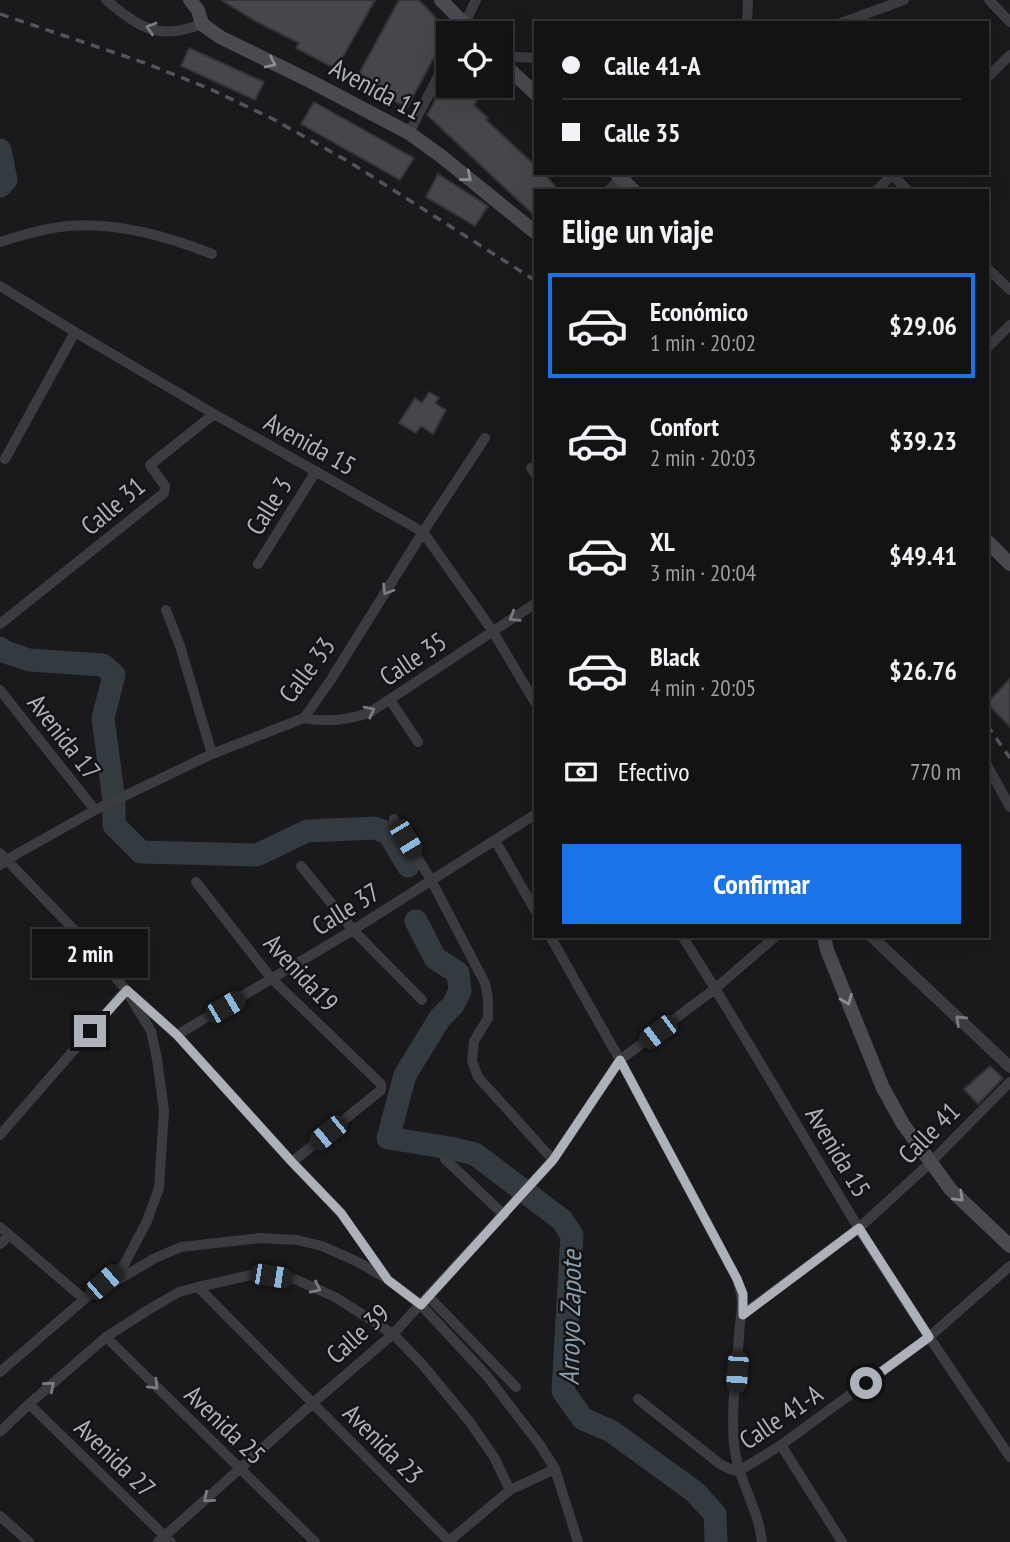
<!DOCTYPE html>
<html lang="es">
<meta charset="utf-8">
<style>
body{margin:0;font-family:"PT Sans Narrow",sans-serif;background:#1d1c1d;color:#f1f3f6;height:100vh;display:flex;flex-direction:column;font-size:26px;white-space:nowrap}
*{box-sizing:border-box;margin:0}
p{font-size:23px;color:#9d9ea0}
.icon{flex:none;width:38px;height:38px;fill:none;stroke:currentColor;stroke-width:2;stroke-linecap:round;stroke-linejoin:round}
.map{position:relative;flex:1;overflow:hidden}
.details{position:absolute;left:534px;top:189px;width:455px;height:749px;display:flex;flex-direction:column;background:#141314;border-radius:0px;box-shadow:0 7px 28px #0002,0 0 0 2px #333234}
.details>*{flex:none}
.guide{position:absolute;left:534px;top:21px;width:455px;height:154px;border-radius:0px;box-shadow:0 7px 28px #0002,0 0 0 2px #333234;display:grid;align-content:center;height:154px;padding:0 28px;background:#141314}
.controls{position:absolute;left:436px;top:21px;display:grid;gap:14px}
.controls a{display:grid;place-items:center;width:77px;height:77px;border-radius:0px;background:#141314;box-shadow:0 7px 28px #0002,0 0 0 2px #333234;font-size:35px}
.end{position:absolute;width:32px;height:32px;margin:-16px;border:9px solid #adb1b9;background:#111;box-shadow:0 0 0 4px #111}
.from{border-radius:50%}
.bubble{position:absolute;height:49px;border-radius:0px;background:#141314;box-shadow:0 7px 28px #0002,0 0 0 2px #333234;font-size:23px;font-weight:600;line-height:49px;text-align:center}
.car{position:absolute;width:21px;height:42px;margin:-21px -10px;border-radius:9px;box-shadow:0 0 5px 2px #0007;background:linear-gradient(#222 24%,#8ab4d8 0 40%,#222 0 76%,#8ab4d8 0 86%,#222 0)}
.guide b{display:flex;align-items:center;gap:24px;height:66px;font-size:26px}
.guide b+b{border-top:2px solid #333234}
.guide i{width:18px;height:18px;background:#f1f3f6}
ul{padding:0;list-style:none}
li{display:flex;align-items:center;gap:21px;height:105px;margin:0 14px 10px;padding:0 14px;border:4px solid transparent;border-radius:0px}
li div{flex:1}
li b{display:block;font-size:26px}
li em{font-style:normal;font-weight:600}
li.on{border-color:#1a73e8}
li>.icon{width:63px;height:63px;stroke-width:1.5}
h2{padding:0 28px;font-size:32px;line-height:84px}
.pay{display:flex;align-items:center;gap:18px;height:77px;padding:0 28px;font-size:26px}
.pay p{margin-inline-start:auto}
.primary-button{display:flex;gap:14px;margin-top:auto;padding:14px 28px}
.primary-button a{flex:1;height:80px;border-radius:0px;background:#1a73e8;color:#fff;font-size:28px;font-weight:600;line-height:80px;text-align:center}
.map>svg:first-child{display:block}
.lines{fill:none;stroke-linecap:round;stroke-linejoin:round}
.river{stroke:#333a40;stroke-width:23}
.building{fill:#47474b;stroke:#343437;stroke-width:2}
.minor{stroke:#3b3c40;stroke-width:10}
.tertiary{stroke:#3b3c40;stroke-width:12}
.secondary{stroke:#494b50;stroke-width:14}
.rail{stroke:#525459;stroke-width:3.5;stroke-dasharray:9 7;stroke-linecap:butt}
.oneway{stroke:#7a7c83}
.oneway2{stroke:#8a8d94}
.route{stroke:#adb1b9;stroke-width:9}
.labels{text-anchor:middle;stroke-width:5;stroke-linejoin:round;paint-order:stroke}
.street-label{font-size:26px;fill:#adb1b9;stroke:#141416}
.water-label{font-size:28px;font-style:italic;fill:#899eb0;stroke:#141416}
</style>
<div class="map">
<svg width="1010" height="1542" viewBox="0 0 1010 1542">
<rect width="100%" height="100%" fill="#1a191b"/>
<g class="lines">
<path class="river" d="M0 150 6 180 0 186
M0 648 3 651 29 660 103 665 114 675 103 718 114 801V825L141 852 257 855 307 831 375 828 389 834 408 866
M416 921 435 958 458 973 460 991 453 1005 440 1018 405 1075 388 1138 450 1148 475 1154 562 1220 572 1235 563 1391 583 1419 611 1431 695 1492 715 1514 716 1542"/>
</g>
<path class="building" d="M221 0H375L336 69 296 48 299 43 257 22Z
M399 0H419L448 31 407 108 356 79Z
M189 48 264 82 255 100 181 66Z
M443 86H485L474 105 488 118 486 120 536 166V173H544L559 191H536V217L427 115Z
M314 102 414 158 400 180 301 124Z
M438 174 488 206 475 226 426 197Z
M429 392 439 398 435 403 446 410 433 434 421 426 416 433 399 423 415 398 422 403Z
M1010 679V727L987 703Z
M990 1066 1003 1078 978 1104 964 1089Z"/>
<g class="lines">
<path class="minor" d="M106 0C140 28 158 41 202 24
M989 0 1010 22
M747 23 748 0
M841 23 904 0
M460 33 476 0
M500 56 536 58
M987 78 1010 55
M409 133 448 57
M891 173 908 191
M608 191 624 174
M876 191 894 173
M0 242C23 235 45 228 69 226 115 222 169 237 212 254
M987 268 1010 290
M0 286 75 332 214 414 423 532 492 630 536 704
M987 348 1010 325
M5 459 75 332
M531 468 536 475
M258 564 316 471
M166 610 180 646 212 754
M0 624 164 493 165 486 150 465 214 414
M0 690 95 810
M390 700 418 742
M304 718C326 723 347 720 369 713L536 603
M987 765 1010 807
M394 819 431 880 485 983 488 999V1018L474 1041 472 1061 478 1077 553 1160
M495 840 536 912
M0 853 82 938 126 990 177 1035 292 1162 341 1213 388 1280 421 1305 487 1376 540 1445 555 1469 578 1542
M0 865 15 855 95 810 212 754 304 718 330 681 423 532 485 438
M301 866 353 930 422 1000
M196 882 272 979 381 1084V1090L292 1162
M550 936 620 1060 737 1279C746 1305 740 1312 739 1337 736 1373 731 1409 734 1444 737 1479 759 1509 762 1542
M682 936C743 1031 799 1130 858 1227 906 1305 959 1381 1010 1457
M177 1035 353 930 536 814
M0 1135 126 990 151 1031 157 1059 164 1111 159 1188 147 1221 124 1265 0 1372
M445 1159 504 1215
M0 1227 84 1299
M0 1244 9 1236
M106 1287 155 1258 181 1247 260 1238 297 1240 322 1246 358 1262 384 1277
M198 1287 450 1542
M428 1296 516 1387
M742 1315 859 1228 930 1163 1010 1082
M106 1337 315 1542
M638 1399 720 1464 730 1469 739 1471 781 1445 929 1337 1010 1266
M29 1404 171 1542
M0 1432 29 1404 106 1337 148 1310 179 1292 198 1287 251 1275 271 1276 297 1280 335 1297 393 1334 422 1364 469 1421 494 1457 510 1490
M781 1445 842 1542
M0 1516 29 1542
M158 1542 313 1403 393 1334 553 1160 620 1060 716 988 776 936
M448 1542 510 1490 555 1469"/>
<path class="tertiary" d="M871 936 1010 1067"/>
<path class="secondary" d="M190 0 198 10 202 24 220 37 310 81 409 133 441 156 536 233
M441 0 473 33
M500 61 536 94
M616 173 634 191
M987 541 1010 564
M824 936 827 950 883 1088 903 1124 951 1190 1010 1246"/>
<path class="rail" d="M0 14 145 63 210 89 273 119 351 163 536 281
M987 725 1010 758"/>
</g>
<defs><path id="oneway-chevron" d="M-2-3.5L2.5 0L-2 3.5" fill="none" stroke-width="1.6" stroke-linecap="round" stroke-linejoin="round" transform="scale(1.75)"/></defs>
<g class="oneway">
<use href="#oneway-chevron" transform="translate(151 28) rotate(-163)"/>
<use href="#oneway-chevron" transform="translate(387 590) rotate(122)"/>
<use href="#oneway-chevron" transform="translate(514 617) rotate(148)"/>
<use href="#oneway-chevron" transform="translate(370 711) rotate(-27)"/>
<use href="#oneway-chevron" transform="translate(960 1020) rotate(-137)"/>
<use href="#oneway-chevron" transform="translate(316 1288) rotate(25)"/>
<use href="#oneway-chevron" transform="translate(154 1385) rotate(45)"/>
<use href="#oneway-chevron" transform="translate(50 1386) rotate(-41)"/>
<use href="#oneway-chevron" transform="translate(208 1498) rotate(139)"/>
</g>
<g class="oneway2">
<use href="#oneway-chevron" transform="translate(271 63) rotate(26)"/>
<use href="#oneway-chevron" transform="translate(467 177) rotate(39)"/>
<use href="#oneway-chevron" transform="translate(847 1000) rotate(68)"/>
<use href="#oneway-chevron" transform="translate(959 1197) rotate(44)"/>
</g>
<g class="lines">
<path class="route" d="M90 1031 127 990 177 1035 292 1162 341 1213 388 1280 421 1305 553 1160 620 1060 737 1279 743 1294V1315L859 1228 929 1337 866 1383"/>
</g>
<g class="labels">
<g class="street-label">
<text transform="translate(376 89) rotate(28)" y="9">Avenida 11</text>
<text transform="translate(310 444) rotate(29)" y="9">Avenida 15</text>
<text transform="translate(113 506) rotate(-40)" y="9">Calle 31</text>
<text transform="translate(269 506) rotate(-58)" y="9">Calle 3</text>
<text transform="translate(413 659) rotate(-34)" y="9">Calle 35</text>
<text transform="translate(307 670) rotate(-53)" y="9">Calle 33</text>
<text transform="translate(64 737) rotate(52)" y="9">Avenida 17</text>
<text transform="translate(346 909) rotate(-32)" y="9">Calle 37</text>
<text transform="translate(301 973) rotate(47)" y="9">Avenida19</text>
<text transform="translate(929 1133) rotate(-45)" y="9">Calle 41</text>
<text transform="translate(838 1152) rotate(59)" y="9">Avenida 15</text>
<text transform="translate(358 1334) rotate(-42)" y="9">Calle 39</text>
<text transform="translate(781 1417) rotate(-34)" y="9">Calle 41-A</text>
<text transform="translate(225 1425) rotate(44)" y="9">Avenida 25</text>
<text transform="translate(383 1444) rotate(45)" y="9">Avenida 23</text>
<text transform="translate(115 1458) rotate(44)" y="9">Avenida 27</text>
</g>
<g class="water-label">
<text transform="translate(570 1318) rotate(-89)" y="10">Arroyo Zapote</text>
</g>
</g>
</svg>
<div class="controls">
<a><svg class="icon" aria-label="locate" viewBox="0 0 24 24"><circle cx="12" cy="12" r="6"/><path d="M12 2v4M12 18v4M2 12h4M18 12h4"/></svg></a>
</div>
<i class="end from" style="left:866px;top:1383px"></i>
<i class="end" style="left:90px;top:1031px"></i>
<div class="bubble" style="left:32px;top:929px;width:116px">2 min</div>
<i class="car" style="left:406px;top:839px;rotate:149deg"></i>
<i class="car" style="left:225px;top:1007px;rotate:60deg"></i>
<i class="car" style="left:658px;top:1032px;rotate:233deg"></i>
<i class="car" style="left:328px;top:1133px;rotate:231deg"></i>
<i class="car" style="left:271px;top:1276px;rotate:99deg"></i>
<i class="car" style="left:104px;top:1282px;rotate:49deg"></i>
<i class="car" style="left:737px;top:1372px;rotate:184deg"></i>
<div class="guide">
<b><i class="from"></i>Calle 41-A</b>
<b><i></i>Calle 35</b>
</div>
<section class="details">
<h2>Elige un viaje</h2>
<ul>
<li class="on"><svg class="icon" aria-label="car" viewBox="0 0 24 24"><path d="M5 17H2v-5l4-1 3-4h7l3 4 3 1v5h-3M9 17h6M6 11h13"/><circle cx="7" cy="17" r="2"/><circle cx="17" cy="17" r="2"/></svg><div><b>Económico</b><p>1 min · 20:02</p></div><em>$29.06</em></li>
<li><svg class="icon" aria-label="car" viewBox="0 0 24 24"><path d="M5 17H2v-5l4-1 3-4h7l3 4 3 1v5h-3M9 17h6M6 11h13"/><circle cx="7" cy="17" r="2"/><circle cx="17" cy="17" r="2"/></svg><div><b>Confort</b><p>2 min · 20:03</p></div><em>$39.23</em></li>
<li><svg class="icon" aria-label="car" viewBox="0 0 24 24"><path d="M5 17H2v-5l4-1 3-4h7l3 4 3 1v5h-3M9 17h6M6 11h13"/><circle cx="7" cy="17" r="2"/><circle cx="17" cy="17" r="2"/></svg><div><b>XL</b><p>3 min · 20:04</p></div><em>$49.41</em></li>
<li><svg class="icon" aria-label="car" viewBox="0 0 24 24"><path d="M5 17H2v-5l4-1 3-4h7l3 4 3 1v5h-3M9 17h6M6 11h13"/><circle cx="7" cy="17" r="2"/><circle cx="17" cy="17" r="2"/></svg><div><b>Black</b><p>4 min · 20:05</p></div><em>$26.76</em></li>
</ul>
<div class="pay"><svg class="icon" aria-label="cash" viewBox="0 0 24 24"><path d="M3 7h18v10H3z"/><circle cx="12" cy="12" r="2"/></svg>Efectivo<p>770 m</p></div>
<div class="primary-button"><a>Confirmar</a></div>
</section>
</div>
